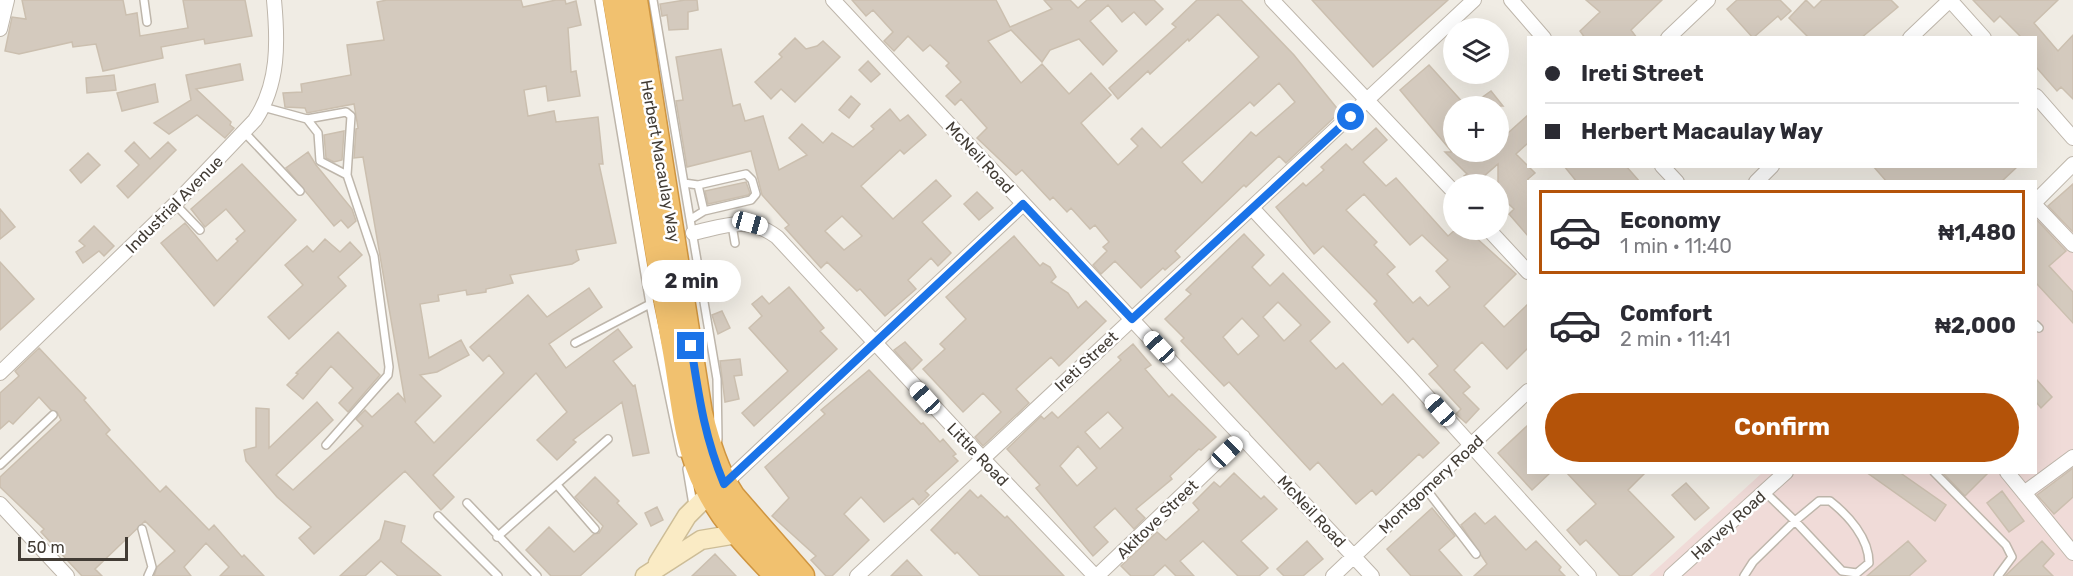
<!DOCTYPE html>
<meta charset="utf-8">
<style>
body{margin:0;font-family:Rubik,sans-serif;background:#f7f7f7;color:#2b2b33;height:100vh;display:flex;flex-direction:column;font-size:22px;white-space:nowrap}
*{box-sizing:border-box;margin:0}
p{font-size:20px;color:#7c7c81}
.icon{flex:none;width:33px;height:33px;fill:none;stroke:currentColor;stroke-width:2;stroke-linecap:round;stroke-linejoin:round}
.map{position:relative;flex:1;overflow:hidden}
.details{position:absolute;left:1527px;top:180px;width:510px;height:294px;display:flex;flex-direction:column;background:#fff;border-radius:0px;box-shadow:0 6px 24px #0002}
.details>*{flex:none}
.hud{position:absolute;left:1527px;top:36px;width:510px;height:132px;border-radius:0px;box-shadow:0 6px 24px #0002;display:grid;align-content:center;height:132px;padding:0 18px;background:#fff}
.fabs{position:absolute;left:1443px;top:18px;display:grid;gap:12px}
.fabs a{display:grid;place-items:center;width:66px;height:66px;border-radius:50%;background:#fff;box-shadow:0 6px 24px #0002;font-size:30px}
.scale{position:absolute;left:18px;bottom:15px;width:110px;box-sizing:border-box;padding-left:6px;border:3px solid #423c35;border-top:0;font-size:16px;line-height:21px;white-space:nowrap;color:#423c35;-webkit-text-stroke:4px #fff;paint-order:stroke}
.end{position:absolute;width:27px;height:27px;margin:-14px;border:8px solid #1a73e8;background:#fff;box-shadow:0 0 0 3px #fff}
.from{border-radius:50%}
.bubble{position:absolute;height:42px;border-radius:21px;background:#fff;box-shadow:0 6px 24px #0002;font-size:20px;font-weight:700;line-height:42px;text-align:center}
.car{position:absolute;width:18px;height:36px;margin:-18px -9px;border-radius:8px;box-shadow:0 0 4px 2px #0007;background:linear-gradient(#fff 24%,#345 0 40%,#fff 0 76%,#345 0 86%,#fff 0)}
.hud b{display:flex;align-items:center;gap:21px;height:57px;font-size:22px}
.hud b+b{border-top:2px solid #e1e1e2}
.hud i{width:15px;height:15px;background:#2b2b33}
ul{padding:10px 0 0;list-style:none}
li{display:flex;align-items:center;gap:18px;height:84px;margin:0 12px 9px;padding:0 6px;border:3px solid transparent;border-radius:0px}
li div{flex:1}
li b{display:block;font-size:22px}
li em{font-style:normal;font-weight:700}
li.current{border-color:#b45309}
li>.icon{width:54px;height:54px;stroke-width:1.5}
.action{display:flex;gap:12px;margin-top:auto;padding:12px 18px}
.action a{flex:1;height:69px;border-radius:36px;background:#b45309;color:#fff;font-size:24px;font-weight:700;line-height:69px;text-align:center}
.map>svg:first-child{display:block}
.medical{fill:#f0dbd8}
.building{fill:#d4cabe;stroke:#cbbfaf;stroke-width:1.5;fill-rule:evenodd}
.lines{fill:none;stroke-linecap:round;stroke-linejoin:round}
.lane-casing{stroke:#beb6ab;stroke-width:10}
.street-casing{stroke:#beb6ab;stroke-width:16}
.secondary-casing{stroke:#cdbd97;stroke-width:21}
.highway-casing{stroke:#cf9540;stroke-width:27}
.lane{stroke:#fff;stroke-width:7}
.street{stroke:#fff;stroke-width:14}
.secondary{stroke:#faebc5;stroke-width:18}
.highway{stroke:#f1c16f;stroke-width:24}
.route{stroke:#1a73e8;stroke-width:8}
.labels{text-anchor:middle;stroke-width:5;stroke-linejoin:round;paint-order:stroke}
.street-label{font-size:16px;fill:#423c35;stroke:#fff}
</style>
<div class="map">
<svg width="2073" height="576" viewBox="0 0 2073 576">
<rect width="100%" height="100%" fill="#f0ece4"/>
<path class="medical" d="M2073 183V576H1649L1762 473 2036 472V217Z"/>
<path class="building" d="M22 0H123L126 15 137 13 140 36 188 28 183 0H245L252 36 205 44 204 39 161 47 163 58 103 71 96 44 73 47 72 42 19 54 5 51 12 17 26 19Z
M387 0H521L523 7 556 0H565L566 4 576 1 581 25 568 28 571 72 576 71 580 96 548 101 546 86 524 90 528 116 554 111 556 122 598 117 603 164H599L616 243 576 250 579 260 572 264 510 275 513 283 486 289V292L467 295 466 290 438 295 439 301 420 304 429 358 461 340 469 355 437 372 420 375 441 396 415 422 434 443 504 373 489 355 483 361 470 347 528 295 547 317 589 288 602 307 549 344 566 368 618 329 632 347 613 361 633 386 635 385 649 453 633 456 622 402 573 440 576 442 557 460 537 440 567 412 536 373 433 475 454 497 441 510 405 471 314 554 299 538 311 527 277 497 246 461 244 450 256 447V408L269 409V448L317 402 333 420 276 475 293 490 363 426 356 419 365 410 372 417 398 393 405 401 363 157 354 158 356 129 358 128 354 104 307 113 305 108 285 107 283 93 302 92 301 84 351 75 347 45 384 40 377 2Z
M685 0H697L698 10 688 12V29L669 30 667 15 662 16 660 4Z
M852 0H996L1010 27 1052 9 1044 0H1070L1078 8 1087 0H1154L1163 9 1146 25 1134 12 1122 22 1108 5 1090 21 1117 51 1103 65 1079 39 1050 50 1042 62 1011 30 988 41 1021 83 1042 64 1069 94 1091 73 1111 95 1081 123 1118 165 1138 146 1131 139 1142 128 1161 148 1259 57 1218 14 1189 41 1188 39 1150 74 1148 71 1118 99 1109 88 1176 27 1172 24 1197 0H1241L1294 55 1340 112 1286 163 1279 156 1246 187 1244 185 1175 251 1180 257 1165 270 1163 268 1141 288 1115 261 1101 274 1093 265 1107 251 1103 247 1109 242 1095 225 1090 229 1071 208 1067 212 1053 197 1050 200 1022 170 1016 175 977 138 987 128 961 99 955 105 946 96 961 82 946 66 949 63 930 45 923 51 908 36 894 51 884 41 893 32 873 10 866 16ZM1279 83 1295 102 1256 136 1251 132 1202 183 1182 162 1250 102 1254 106Z
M1312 0H1448L1373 67Z
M1586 0H1662L1631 30 1637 38H1585L1580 31 1600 12Z
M1737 0H1780L1791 11 1781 20 1778 16 1753 38 1727 9Z
M1806 0 1814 8 1822 0H1891L1898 7 1861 38H1809L1789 18Z
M1973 0H2058L2034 23 2058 51 2073 35V99L2061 87 2057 91 2036 67V38H2022L2000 16 1994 22Z
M795 38 806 49 817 46 823 41 840 57 795 102 781 89 771 99 755 82 782 57 779 54Z
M721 49 733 106 740 104 745 121 763 116 779 170 807 155 789 138 802 124 823 143 832 133 853 147 874 129 871 126 890 109 900 121 908 115 926 135 904 154 900 150 861 186 893 219 936 180 951 196 922 222 951 253 938 266 931 258 908 280 916 289 885 316 860 289 857 291 827 262 821 268 785 228 789 225 762 195 751 151 687 167 676 101 683 100 676 57ZM842 216 862 236 844 250 825 231Z
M868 61 880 74 871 82 859 70Z
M240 64 243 80 196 89 231 122 230 125 234 128 225 138 197 115 169 134 154 123 191 100 186 75Z
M1429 65 1466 106H1454V152H1498V142L1528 115V143L1516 154 1535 173 1528 179V236L1509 214 1514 209 1498 194V164L1475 184H1471L1464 176 1467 174 1445 152H1452L1400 90Z
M114 75 116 90 87 93 86 78Z
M155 84 158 102 122 111 117 93Z
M1491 91 1503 106H1470Z
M851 96 860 104 849 118 839 110Z
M1376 128 1387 140 1363 162 1386 186 1396 178 1448 236 1455 230H1460L1469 239 1473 235 1516 274 1484 306 1504 327 1528 304V348L1507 369 1482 342 1454 370 1470 387 1463 393 1479 409 1466 423 1456 414 1461 409 1429 374 1438 366 1413 338 1408 343 1374 304 1377 301 1323 246 1314 254 1276 207 1303 183 1306 186 1324 170 1321 167 1346 144 1352 150ZM1364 194 1410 245 1422 235 1448 260 1436 271 1450 287 1428 306 1420 297 1413 303 1387 274 1395 267 1374 245 1377 242 1346 210Z
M344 131 342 160 334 162 326 158 324 135Z
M134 142 150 159 168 142 176 150 128 198 117 186 139 165 125 151Z
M308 152 316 165 352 209 356 221 348 228 341 220 334 226 286 168Z
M88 153 100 165 81 183 70 170Z
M242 164 296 220 214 306 161 243 185 223 217 261 238 241 236 239 245 231 226 209 205 227 191 209Z
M1564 166H1626L1640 182H1577Z
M1873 166H2018L2001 182H1887Z
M746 182 750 193 748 195 708 204 705 191Z
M2073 184V232L2048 206Z
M977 192 993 208 979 220 964 204Z
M0 209 15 227 0 239Z
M2036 219 2066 251 2049 266 2073 292V323L2036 283Z
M94 226 114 246 104 256 99 251 83 263 76 252 85 246 79 241Z
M1244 234 1264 255 1252 267 1270 286 1283 273 1330 322 1310 341 1336 369 1343 363 1382 405 1393 394 1439 443 1423 458 1419 454 1376 495 1372 490 1356 504 1318 462 1310 470 1229 382 1224 386 1181 341 1184 338 1165 319 1191 294 1186 290ZM1278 302 1301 325 1284 341 1263 317ZM1242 318 1259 336 1238 355 1223 337Z
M1014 236 1040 266 1043 263 1050 267 1056 277 1051 282 1068 293 1078 308 1086 301 1106 321 1059 366 1051 357 1016 389 1029 403 983 446 975 437 1001 412 983 393 963 412 923 369 945 349 940 344 966 319 946 297Z
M325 239 340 252 350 242 362 255 338 277 346 286 289 339 268 317 303 285 285 265 307 246 313 252Z
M0 262 34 299 0 330Z
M789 287 824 328 820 331 837 349 754 426 742 413 788 371 749 328 762 316 752 304 762 296 769 304Z
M722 311 730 328 718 334 712 315Z
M338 332 380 375 348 412 339 403 353 388 331 366 303 399 287 385 298 374 296 373Z
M905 342 922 360 912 370 894 350Z
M1133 344 1151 365 1145 369 1169 397 1172 394 1216 437 1201 450 1199 449 1170 476 1172 479 1136 509 1145 518 1134 529 1115 508 1094 527 1108 542 1093 556 1036 488 1040 485 1007 449 1041 416 1044 419 1052 412 1058 418 1121 360 1118 357ZM1108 412 1123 428 1100 449 1085 432ZM1078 446 1097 468 1077 486 1060 466Z
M39 348 86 398 84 400 110 430 106 434 160 492 166 486 209 530 214 525 242 557 244 555 264 576H220L229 567 206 543 184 567 191 576H154L157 567 175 551 145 521 95 569 102 576H82L41 532 44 529 0 487V477L61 420 57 412 51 410 39 397 13 424 9 421 0 429V393L19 376 15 371Z
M740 359 742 375 734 376 739 399 725 402 720 361Z
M869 370 921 424 923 423 940 442 943 439 956 454 953 456 958 461 925 491 929 495 919 505 913 498 884 522 861 497 844 514 869 540 832 576H826L811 560 816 556 772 516 789 498 765 467 825 414 821 410Z
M2036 379 2052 397 2041 408 2036 402Z
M1528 425V472H1551L1532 490 1498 453Z
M2073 468V497L2054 514 2037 495Z
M1566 472H1646L1628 490 1674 537 1631 576H1620L1586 540 1580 545 1567 530 1596 504Z
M1866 472H1899L1946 505 1935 521Z
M1942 472H1989L1965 496Z
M1234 473 1261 499 1264 496 1277 509 1241 541 1268 568 1259 576H1238L1203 541 1180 561 1194 576H1176L1165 565 1153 576H1131L1121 566 1157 532 1166 540 1199 510 1193 503 1214 482 1220 487Z
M595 477 619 501 617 503 637 524 580 576H551L526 550 549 527 574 552 594 534 599 533 603 526 575 497Z
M1686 483 1709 508 1695 520 1672 495Z
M970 490 978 498 981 495 1005 518 1007 516 1064 576H980L957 552 955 554 931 530Z
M2002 491 2024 521 2009 532 1987 503Z
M657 507 663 520 651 526 645 513Z
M1432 508 1455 536 1439 550 1462 576H1411L1387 549Z
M1475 513 1485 524 1495 516 1526 550 1536 541 1561 567 1559 570 1565 576H1474L1487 564 1461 525Z
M385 521 405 526 401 542 441 576H398L381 561 365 576H340L380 539Z
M1307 541 1323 559 1303 576H1284L1277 569Z
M1908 541 1926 561 1909 576H1867Z
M2042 541 2054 554 2043 566 2053 576H2005Z
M715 554 736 576H692Z
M907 560 922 576H891Z"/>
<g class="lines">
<g class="lane-casing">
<path id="lane" d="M144 0 147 22
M599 0 650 304 681 453
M653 0 717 379 718 440
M263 107 307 119 346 112 351 116 347 175
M307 119 318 133 320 161 347 175 374 256 389 367 388 375 326 445
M245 133 300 191
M684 183 698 185 704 211 691 219
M698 185 746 174 752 180 756 194 751 200 704 211
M175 204 200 230
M732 225 735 243
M2036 325 2039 328
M575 343 650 304
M0 465 53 415
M687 469 693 505
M1934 472 2006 545 2012 557 1998 576
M557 485 595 529
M1426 489 1476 554
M467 503 537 576
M438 516 498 576
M142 529 152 567 148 576
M497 537 608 439
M1744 576 1753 562 1795 521 1842 571 1857 573 1869 563C1869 538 1848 515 1830 501H1819L1795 521 1765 492"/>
</g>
<g class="street-casing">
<path id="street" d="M833 0 1372 576
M1272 0 1454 192
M1511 0 1544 38
M1950 0 1984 38
M0 29 7 0
M1668 38 1708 0
M1910 38 1950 0
M2036 96 2073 138
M1662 166 1677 182
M1756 182 1772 166
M2036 201 2073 164
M2036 206 2073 245
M1252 208 1407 374 1589 576
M1489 230 1528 272
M693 233C725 226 748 215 777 237L982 458 1095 576
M0 373 175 204 255 120C279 84 278 42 274 0
M2007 472 2073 553
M724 484 1023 204
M2024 493 2073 457
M0 504 67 576
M857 576 1474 0
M1097 576 1243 437
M1333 576 1528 391
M1671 576 1786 472"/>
</g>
<g class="secondary-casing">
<path id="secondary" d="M658 563 687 516 710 493
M645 576 701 540 737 534"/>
</g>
<g class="highway-casing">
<path id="highway" d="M615 0C635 115 653 231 674 346 683 393 684 443 707 487 724 522 751 548 777 576
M635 0 700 413C708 443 716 472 733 497L802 576"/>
</g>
<use href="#lane" class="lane"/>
<use href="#street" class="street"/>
<use href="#secondary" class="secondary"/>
<use href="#highway" class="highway"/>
</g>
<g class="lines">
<path class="route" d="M691 346C699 397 704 435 724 484L1023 204 1132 319 1351 117"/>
</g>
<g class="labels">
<g class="street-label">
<text transform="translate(980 157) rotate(47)" y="6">McNeil Road</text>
<text transform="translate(661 161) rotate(80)" y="6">Herbert Macaulay Way</text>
<text transform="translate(174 204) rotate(-45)" y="6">Industrial Avenue</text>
<text transform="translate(1086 361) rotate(-43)" y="6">Ireti Street</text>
<text transform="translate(978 454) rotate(46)" y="6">Little Road</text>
<text transform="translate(1431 484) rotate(-43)" y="6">Montgomery Road</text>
<text transform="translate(1312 511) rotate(47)" y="6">McNeil Road</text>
<text transform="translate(1157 519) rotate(-44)" y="6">Akitove Street</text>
<text transform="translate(1728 525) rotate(-42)" y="6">Harvey Road</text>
</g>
</g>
</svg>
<div class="fabs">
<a><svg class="icon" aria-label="layers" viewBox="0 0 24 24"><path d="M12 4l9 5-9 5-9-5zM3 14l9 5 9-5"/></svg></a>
<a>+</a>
<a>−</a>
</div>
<div class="scale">50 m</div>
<i class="end from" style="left:1351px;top:117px"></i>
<i class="end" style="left:691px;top:346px"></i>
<div class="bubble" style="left:642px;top:260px;width:99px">2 min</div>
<i class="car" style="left:750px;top:223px;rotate:106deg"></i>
<i class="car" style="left:1159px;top:347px;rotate:317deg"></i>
<i class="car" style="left:925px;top:398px;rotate:318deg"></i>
<i class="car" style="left:1440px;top:410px;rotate:318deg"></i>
<i class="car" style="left:1227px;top:452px;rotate:46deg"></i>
<div class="hud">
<b><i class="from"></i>Ireti Street</b>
<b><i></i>Herbert Macaulay Way</b>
</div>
<section class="details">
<ul>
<li class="current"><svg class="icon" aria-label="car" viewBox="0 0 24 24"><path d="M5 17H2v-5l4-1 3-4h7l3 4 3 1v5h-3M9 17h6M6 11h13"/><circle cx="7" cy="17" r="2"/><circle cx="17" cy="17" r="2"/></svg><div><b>Economy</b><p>1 min · 11:40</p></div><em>₦1,480</em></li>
<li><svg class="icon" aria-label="car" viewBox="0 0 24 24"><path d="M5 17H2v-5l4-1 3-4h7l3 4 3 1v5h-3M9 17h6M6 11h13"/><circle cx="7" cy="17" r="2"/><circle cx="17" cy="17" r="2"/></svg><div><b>Comfort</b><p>2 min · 11:41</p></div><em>₦2,000</em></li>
</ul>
<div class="action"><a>Confirm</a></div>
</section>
</div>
